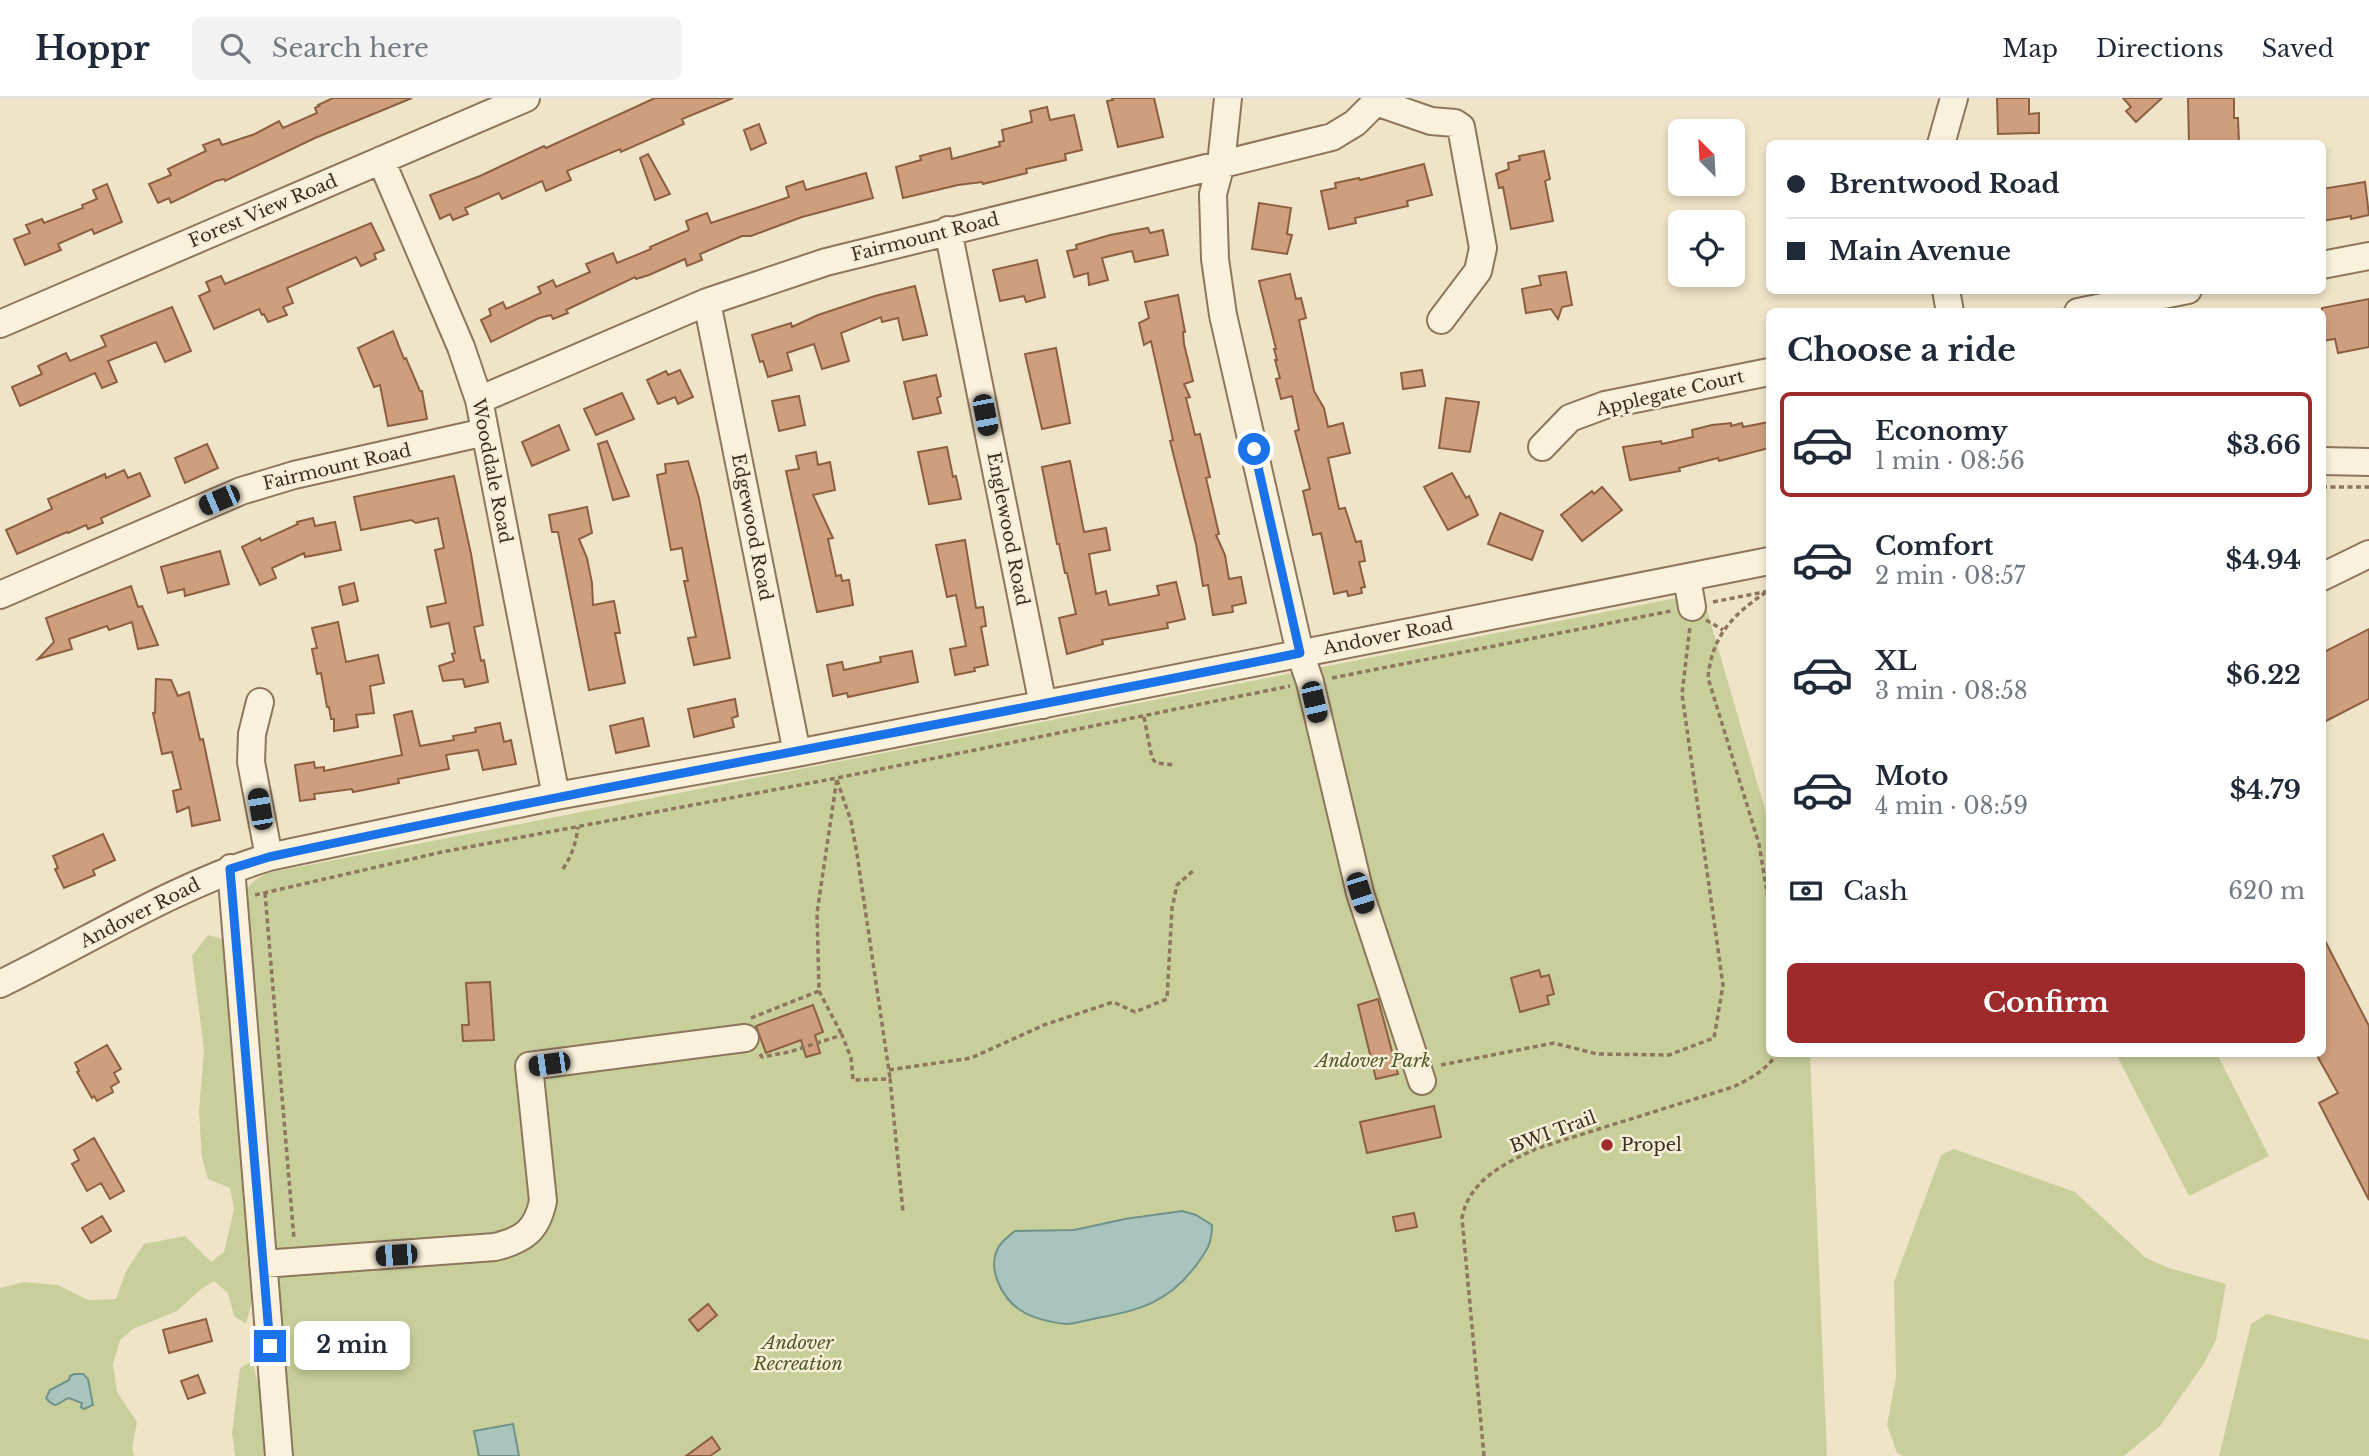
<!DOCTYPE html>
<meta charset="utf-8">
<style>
body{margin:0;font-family:"Libre Baskerville",serif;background:#f2f2f3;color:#1f2937;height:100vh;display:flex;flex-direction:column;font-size:26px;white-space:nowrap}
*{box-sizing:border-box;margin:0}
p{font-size:23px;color:#747a83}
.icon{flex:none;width:38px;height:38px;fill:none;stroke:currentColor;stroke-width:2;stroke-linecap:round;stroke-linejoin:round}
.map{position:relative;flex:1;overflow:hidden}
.panel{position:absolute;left:1766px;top:210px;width:560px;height:749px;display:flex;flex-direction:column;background:#fff;border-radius:10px;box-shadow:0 4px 10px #0003}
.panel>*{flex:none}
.hud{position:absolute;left:1766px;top:42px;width:560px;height:154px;border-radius:10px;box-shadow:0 4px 10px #0003;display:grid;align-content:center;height:154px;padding:0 21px;background:#fff}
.needle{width:46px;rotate:336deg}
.buttons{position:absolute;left:1668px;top:21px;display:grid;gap:14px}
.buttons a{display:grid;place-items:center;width:77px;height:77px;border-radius:10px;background:#fff;box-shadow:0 4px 10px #0003;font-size:35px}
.end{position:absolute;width:32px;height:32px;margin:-16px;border:9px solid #1a73e8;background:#fff;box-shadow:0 0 0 4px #fff}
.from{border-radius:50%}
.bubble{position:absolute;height:49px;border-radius:10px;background:#fff;box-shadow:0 4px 10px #0003;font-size:23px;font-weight:700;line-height:49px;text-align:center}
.car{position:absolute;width:21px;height:42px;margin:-21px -10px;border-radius:9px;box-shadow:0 0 5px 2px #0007;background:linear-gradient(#222 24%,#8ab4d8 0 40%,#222 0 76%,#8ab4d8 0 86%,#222 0)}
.hud b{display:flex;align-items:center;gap:24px;height:66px;font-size:26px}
.hud b+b{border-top:2px solid #e0e1e3}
.hud i{width:18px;height:18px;background:#1f2937}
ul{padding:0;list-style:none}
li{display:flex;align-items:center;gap:21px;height:105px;margin:0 14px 10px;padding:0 7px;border:4px solid transparent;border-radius:10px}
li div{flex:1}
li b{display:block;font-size:26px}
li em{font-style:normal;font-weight:700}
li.current{border-color:#9e2a2b}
li>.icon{width:63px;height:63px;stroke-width:1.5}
h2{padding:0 21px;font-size:32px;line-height:84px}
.pay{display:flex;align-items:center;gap:18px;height:77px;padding:0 21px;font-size:26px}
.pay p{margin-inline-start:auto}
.cta{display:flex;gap:14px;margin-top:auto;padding:14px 21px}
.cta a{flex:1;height:80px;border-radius:10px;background:#9e2a2b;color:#fff;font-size:28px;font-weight:700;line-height:80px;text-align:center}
header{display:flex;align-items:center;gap:42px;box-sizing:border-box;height:98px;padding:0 35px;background:#fff;border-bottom:2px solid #e0e1e3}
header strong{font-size:33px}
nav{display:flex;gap:38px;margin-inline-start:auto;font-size:24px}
.search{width:490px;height:63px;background:#f2f2f3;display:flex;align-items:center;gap:18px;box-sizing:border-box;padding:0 24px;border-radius:10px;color:#747a83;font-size:26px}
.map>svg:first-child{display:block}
.green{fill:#c9cf9b}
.water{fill:#a9c4bc;stroke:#6f938a;stroke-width:2}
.building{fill:#cf9f7d;stroke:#8d5f41;stroke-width:2}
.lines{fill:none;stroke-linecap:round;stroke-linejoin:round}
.minor-casing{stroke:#8d765c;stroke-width:30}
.path{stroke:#8d765c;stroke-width:3.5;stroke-dasharray:5 3.5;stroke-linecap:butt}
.minor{stroke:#faf1dc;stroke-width:26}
.route{stroke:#1a73e8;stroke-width:9}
.poi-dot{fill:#9e2a2b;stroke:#f7eed8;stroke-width:2.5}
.labels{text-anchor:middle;stroke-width:5;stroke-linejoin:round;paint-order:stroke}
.street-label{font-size:18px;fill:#3d2e20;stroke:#f7eed8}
.park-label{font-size:18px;font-style:italic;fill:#4d5a26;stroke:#f7eed8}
.poi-label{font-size:18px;fill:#3d2e20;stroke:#f7eed8;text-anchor:start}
</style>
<header>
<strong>Hoppr</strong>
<div class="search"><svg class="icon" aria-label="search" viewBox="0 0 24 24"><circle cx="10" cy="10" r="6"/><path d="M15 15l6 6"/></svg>Search here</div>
<nav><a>Map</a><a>Directions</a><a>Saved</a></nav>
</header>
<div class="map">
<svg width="2369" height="1358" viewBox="0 0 2369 1358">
<rect width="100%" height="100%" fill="#f0e4c8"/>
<path class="green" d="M1702 495 1769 725V956H1810L1827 1358H292L276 1158 243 804C246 787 253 782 268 775Z
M208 837 223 841 227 863 251 1176V1207L246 1226 234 1218 228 1195 214 1183 200 1192 177 1213 133 1231 120 1242 113 1266 117 1294 137 1324 132 1350 134 1358H0V1190L24 1184 58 1187 88 1202 116 1201 126 1173 144 1146 185 1138 211 1164 224 1154 234 1111 230 1090 208 1081 202 1060 199 1013 204 952 192 858Z
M2116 956H2217L2269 1058 2189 1098Z
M1954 1051 2075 1094 2146 1160 2169 1170 2226 1186 2216 1242 2203 1267 2160 1328 2124 1358H1903L1897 1355 1887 1327 1896 1279 1894 1184 1941 1057Z
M2267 1216 2369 1242V1358H2219L2251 1226Z
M252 1263 264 1306 268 1358H235L232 1335 240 1270Z"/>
<path class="water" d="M1182 1113 1196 1117 1212 1127C1212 1147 1206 1154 1194 1170 1168 1204 1138 1213 1097 1220 1087 1222 1076 1226 1066 1226 1052 1225 1032 1220 1020 1212 1002 1200 988 1172 997 1152 1000 1144 1009 1138 1015 1133L1074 1132 1125 1121Z
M74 1276H83L88 1281 93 1307 84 1311 81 1309 82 1305 69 1300C58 1303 58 1314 46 1300L50 1292 69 1282 70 1278Z
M513 1326 519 1358H479L474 1333Z"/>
<path class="building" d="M333 0H412L315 40 225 83 224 81 216 83 171 105 169 100 158 105 149 86 171 77 168 71 206 53 203 47 219 41 222 47 255 36 279 23 283 30 317 15 315 10 319 8 318 7Z
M655 0H733L682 21 684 26 621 54 620 51 567 73 571 82 546 93 542 83 502 101 499 95 465 110 468 116 453 122 450 116 440 121 430 97 480 78 544 48 546 50Z
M1112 0H1154L1163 39 1118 49 1107 3 1113 2Z
M1997 0H2029V16L2039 15V35L1998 36Z
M2123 0H2162L2136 24 2126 13 2131 9Z
M2188 0H2234V20H2238L2239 45H2189Z
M1047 9 1050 22 1074 17 1082 52 1065 56 1066 62 1026 71 1027 75 983 86 982 84 958 87 903 100 896 69 921 62 920 58 950 50 952 61 1000 48 999 44 1004 43 1002 32 1032 24 1030 13Z
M759 26 766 45 751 52 744 32Z
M1544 53 1550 81 1545 83 1553 123 1511 131 1503 89 1499 90 1496 76 1509 71 1508 65 1520 62 1519 58Z
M648 56 670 96 655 102 640 60Z
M1424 66 1432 97 1407 103 1408 108 1355 120 1356 125 1329 131 1321 93 1336 90 1335 85 1359 80 1360 82Z
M866 75 873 100 802 119 751 138H742L700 156 702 162 687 168 685 161 649 177 636 181 635 179 566 212 568 215 553 221 551 217 539 220 491 244 481 222 491 217 489 211 503 204 506 211 541 195 538 189 553 182 556 189 590 174 586 166 613 155 617 165 651 151 650 149 689 132 686 123 707 115 711 125 789 99 786 89 803 83 806 92Z
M2365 84 2369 117 2351 121V118L2322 123V91Z
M107 86 122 124 94 136 92 131 58 146 61 152 25 167 14 141 30 135 26 127 42 121 44 125 83 110 82 107 97 101 93 92Z
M1259 105 1291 110 1287 136 1292 137 1287 156 1252 151Z
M371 125 384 152 374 156 376 161 361 168 356 159 287 190 293 205 283 209 287 217 268 224 264 216 262 217 259 211 214 231 199 198 210 193 206 184 221 178 225 186Z
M1148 130 1150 135 1163 132 1168 157 1135 164 1132 153 1102 160 1108 182 1089 187 1088 175 1074 179 1067 153 1077 151 1076 147 1110 137Z
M1037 162 1045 199 1026 204 1024 198 1000 203 993 172Z
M1566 174 1572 207 1562 209 1558 221 1551 211 1526 215 1522 191 1541 187 1539 178Z
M1290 176 1296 201 1301 200 1306 220 1299 222 1314 293 1324 310 1328 329 1343 325 1350 355 1328 360 1339 411 1345 410 1356 444 1361 443 1365 463 1359 464 1365 489 1361 490 1362 495 1348 498 1347 493 1334 496 1321 435 1313 437 1303 393 1310 391 1295 333 1299 332 1292 298 1281 301 1276 281 1280 280 1275 262H1277L1274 251H1276L1259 183Z
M915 188 927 237 903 242 898 220 882 224 881 219 841 235 849 263 822 271 814 246 787 255 792 272 768 279 763 263 760 264 752 237 791 225 792 229 818 217 875 198Z
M1178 197 1185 234H1183L1184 246 1193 283 1184 286 1190 299 1186 300 1195 337 1200 336 1210 379 1206 380 1219 436 1216 437 1225 457 1229 481 1241 479 1246 505 1232 508 1233 514 1213 517 1208 487 1203 488 1196 446 1170 343 1173 342 1151 243 1144 247 1139 225 1149 220 1145 204Z
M2369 201V249L2338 255 2335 241 2322 243V210Z
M172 209 191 253 165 264 156 244 108 263 117 284 102 290 95 275 20 308 12 289 42 276 38 268 66 255 70 263 106 248 101 238Z
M393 233 404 261 406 260 420 293H422L427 321 388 328 380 287 374 289 358 250Z
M1056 250 1070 325 1042 331 1025 256Z
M680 272 693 299 678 306 675 299 658 306 647 282 666 273 668 277Z
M1422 272 1425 288 1403 291 1401 275Z
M936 277 941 298 937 300 941 315 913 321 904 284Z
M622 295 634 321 596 337 584 311Z
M799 298 805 327 779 333 772 303Z
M1446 300 1479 304 1470 354 1439 350Z
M1769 324V350L1719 363 1718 360 1679 370 1680 373 1630 382 1623 349 1661 343 1662 346 1693 339 1692 332 1712 327 1731 325V328L1742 325 1743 329Z
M559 327 569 352 532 368 522 344Z
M607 343 629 398 613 402 598 346Z
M207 346 218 370 185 385 175 360Z
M947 349 953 379 956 378 961 401 929 406 918 354Z
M816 354 818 367 830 364 835 392 813 397 833 440 828 441 836 478 841 477 842 483 849 482 853 507 817 514 786 373 799 371 796 358Z
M688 363 699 400 730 560 694 567 688 540 696 539 684 483H688L687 479 682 450 671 452 657 377 666 375 665 366Z
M1070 363 1084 434 1106 430 1110 452 1089 456 1096 496 1106 493 1109 507 1159 497 1157 488 1176 484 1185 521 1167 525 1168 530 1102 542 1103 546 1067 556 1059 520 1076 516 1067 475H1065L1059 446H1057L1042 369Z
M124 372 128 380 140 375 150 398 101 420 103 425 88 431 86 427 68 435 67 434 17 456 6 432 52 411 48 401 105 376 106 380Z
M1452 375 1466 400 1469 398 1478 417 1448 432 1424 389Z
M454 378 471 456 483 527 474 529 481 563 484 562 488 584 465 589 463 581 443 583 439 568 454 563 452 556 455 555 449 525 431 529 427 509 446 505 435 452 444 450 438 420 416 425 411 422 361 432 354 399Z
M1602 389 1622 412 1582 443 1561 417 1592 393 1594 396Z
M587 409 592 435 579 441 587 460 592 485 593 507 614 503 620 535H615L625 585 589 592 558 434H552L549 417Z
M1500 415 1543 433 1532 462 1488 446Z
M313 420 315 428 335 424 341 452 305 459 304 455 272 470 276 480 260 487 242 449 260 440 261 443 298 426 297 424Z
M965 442 976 510 983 509 986 528 981 529 988 567 974 570 975 573 955 577 950 551 966 548 956 497 947 499 936 447Z
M220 453 229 486 185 498 184 491 168 495 161 469Z
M354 485 358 503 343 507 339 489Z
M131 488 138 509 142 508 158 547 138 551 132 524 109 532 107 528 69 541 72 551 38 561 54 544 46 520Z
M338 524 346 564 378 557 384 585 370 588 374 615 356 617 358 629 334 633V621H331L329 609H327L321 575 317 576 312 551 317 550 312 530Z
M2369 531V601L2322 625V555Z
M912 553 918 584 848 599 847 595 833 598 827 567 842 564 844 572 881 564 880 559Z
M156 581 171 582 178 598 189 594 200 642 203 641 220 722 192 728 189 709 177 714 173 693 181 691 172 654 162 656 153 615H155Z
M735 601 738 618 732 620 734 629 694 639 688 611Z
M412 613 420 648 454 642 453 638 476 634 475 630 500 625 504 644 511 642 516 666 483 672 478 652 446 657 449 671 398 681 399 685 353 694 352 691 314 696 315 701 300 703 295 667 314 664 315 670 324 669V673L402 657 394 617Z
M643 620 649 648 616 655 610 628Z
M103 736 115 762 93 772 95 777 64 790 55 771 58 770 53 758Z
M2322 837 2369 928V1102L2319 1005 2338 995 2316 956H2322Z
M1539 872 1541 879 1549 877 1554 896 1547 898 1549 906 1520 914 1511 880Z
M490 884 494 942 463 943 462 927H469L466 885Z
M1378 901 1398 976 1376 981 1358 907Z
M813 907 823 934 815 937 820 955 806 959 801 942 766 955 756 928Z
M107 947 121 971 114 975 119 984 111 989 113 994 97 1003 94 998 92 1000 77 974 79 973 75 965Z
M1434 1008 1441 1039 1367 1055 1360 1024Z
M94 1040 124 1093 110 1101 101 1085 87 1093 72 1066 79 1062 74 1052Z
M1414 1115 1417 1129 1396 1133 1393 1119Z
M102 1118 111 1133 91 1145 82 1130Z
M708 1206 717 1217 698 1233 689 1222Z
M206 1221 212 1243 169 1255 163 1232Z
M198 1277 205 1295 188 1301 181 1283Z
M712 1339 720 1351 710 1358H686Z"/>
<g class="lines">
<g class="minor-casing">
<path id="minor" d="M1228 0 1221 66 1213 96 1215 161 1223 217 1300 555 1310 584 1360 795 1422 983
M1941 46 1954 0
M381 62 461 249 479 302 556 698
M948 132 1043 607
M2322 167 2369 158
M1946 192 1950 214
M707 204 797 655
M2078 214 2188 192
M0 226 526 0
M479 302 707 204 826 164 1332 39 1355 25 1376 4 1431 23 1455 25 1461 29 1483 150 1478 173 1441 222
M1542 349 1570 320 1605 307 1769 274
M2322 363 2369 364
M2322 479 2369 456
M1687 480 1692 509
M0 497 241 393 294 377 485 334
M260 604 252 636 251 664 269 759
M231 770 279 1358
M0 886C89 843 174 788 269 759L556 698 797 655 1769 463
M263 1166 495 1149C524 1142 537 1132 543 1103L529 968 745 940"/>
</g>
<path class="path" d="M2322 389H2369
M1766 494C1733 517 1712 537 1708 580L1759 746 1769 806
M1713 504 1769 493
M1706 522 1723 532
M1332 580 1671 513
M1144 619 1152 660 1156 665 1174 667
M837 682 851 723 857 756 890 980
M563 771C572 757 576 745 578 729
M265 795 294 1141
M255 797 442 754 837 680 1290 588
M819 893 842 937
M751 920 819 893 817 815 837 680
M760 956 762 959 789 954 842 937 851 960 853 982 890 981 903 1114
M1441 967 1554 945 1597 956 1669 957 1714 940 1723 887 1682 596 1690 528
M889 972 971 960 1044 927 1113 904 1135 914 1167 901 1172 810 1177 787 1194 772
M1484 1358 1462 1120C1469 1082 1505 1065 1538 1050L1733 989C1750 981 1766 972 1777 956"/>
<use href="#minor" class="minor"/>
</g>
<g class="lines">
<path class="route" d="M270 1248 230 771 269 759C611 685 957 625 1300 555L1254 351"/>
</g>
<circle class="poi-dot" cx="1607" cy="1047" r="7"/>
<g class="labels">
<g class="street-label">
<text transform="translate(263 113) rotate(-23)" y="6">Forest View Road</text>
<text transform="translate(925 139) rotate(-14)" y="6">Fairmount Road</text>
<text transform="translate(1670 295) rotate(-13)" y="6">Applegate Court</text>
<text transform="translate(337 369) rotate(-13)" y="6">Fairmount Road</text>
<text transform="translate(492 373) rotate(79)" y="6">Wooddale Road</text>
<text transform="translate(752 429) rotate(79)" y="6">Edgewood Road</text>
<text transform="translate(1008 431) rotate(79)" y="6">Englewood Road</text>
<text transform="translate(1388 538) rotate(-11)" y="6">Andover Road</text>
<text transform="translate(140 815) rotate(-27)" y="6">Andover Road</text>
<text transform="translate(1553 1034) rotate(-20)" y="6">BWI Trail</text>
</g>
<g class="park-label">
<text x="1373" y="969">Andover Park</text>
<text x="798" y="1251">Andover<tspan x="798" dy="21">Recreation</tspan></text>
</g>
<g class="poi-label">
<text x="1621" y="1053">Propel</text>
</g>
</g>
</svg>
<div class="buttons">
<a><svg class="needle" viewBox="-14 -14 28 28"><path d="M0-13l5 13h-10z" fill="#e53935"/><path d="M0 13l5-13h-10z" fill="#747a83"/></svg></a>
<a><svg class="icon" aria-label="locate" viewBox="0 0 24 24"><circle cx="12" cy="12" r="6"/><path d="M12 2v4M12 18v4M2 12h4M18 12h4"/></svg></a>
</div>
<i class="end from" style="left:1254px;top:351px"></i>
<i class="end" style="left:270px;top:1248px"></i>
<div class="bubble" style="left:294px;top:1223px;width:116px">2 min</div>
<i class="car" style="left:985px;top:317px;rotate:169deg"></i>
<i class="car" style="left:219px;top:402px;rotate:247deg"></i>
<i class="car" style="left:1314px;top:604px;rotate:167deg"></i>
<i class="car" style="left:260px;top:711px;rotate:350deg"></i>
<i class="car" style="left:1360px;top:795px;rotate:162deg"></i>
<i class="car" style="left:549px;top:966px;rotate:262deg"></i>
<i class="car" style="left:396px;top:1157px;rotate:266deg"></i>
<div class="hud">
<b><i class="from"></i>Brentwood Road</b>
<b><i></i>Main Avenue</b>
</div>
<section class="panel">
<h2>Choose a ride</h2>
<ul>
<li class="current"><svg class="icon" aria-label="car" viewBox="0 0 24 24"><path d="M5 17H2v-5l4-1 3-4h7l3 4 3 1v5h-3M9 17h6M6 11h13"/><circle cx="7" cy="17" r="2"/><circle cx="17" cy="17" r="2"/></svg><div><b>Economy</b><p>1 min · 08:56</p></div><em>$3.66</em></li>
<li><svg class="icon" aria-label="car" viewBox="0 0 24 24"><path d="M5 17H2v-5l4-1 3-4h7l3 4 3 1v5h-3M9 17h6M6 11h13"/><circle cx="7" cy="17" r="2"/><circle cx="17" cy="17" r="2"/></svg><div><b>Comfort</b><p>2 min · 08:57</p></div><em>$4.94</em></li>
<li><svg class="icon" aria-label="car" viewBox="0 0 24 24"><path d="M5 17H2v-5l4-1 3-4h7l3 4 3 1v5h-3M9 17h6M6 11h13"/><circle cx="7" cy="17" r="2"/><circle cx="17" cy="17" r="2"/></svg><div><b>XL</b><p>3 min · 08:58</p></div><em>$6.22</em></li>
<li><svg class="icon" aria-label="car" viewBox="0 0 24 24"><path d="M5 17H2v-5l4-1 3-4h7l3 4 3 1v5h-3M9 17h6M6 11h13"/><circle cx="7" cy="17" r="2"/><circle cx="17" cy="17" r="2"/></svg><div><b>Moto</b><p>4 min · 08:59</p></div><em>$4.79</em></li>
</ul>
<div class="pay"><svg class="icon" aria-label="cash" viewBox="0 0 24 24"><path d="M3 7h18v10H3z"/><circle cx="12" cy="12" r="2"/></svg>Cash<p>620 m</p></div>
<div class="cta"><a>Confirm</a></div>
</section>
</div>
